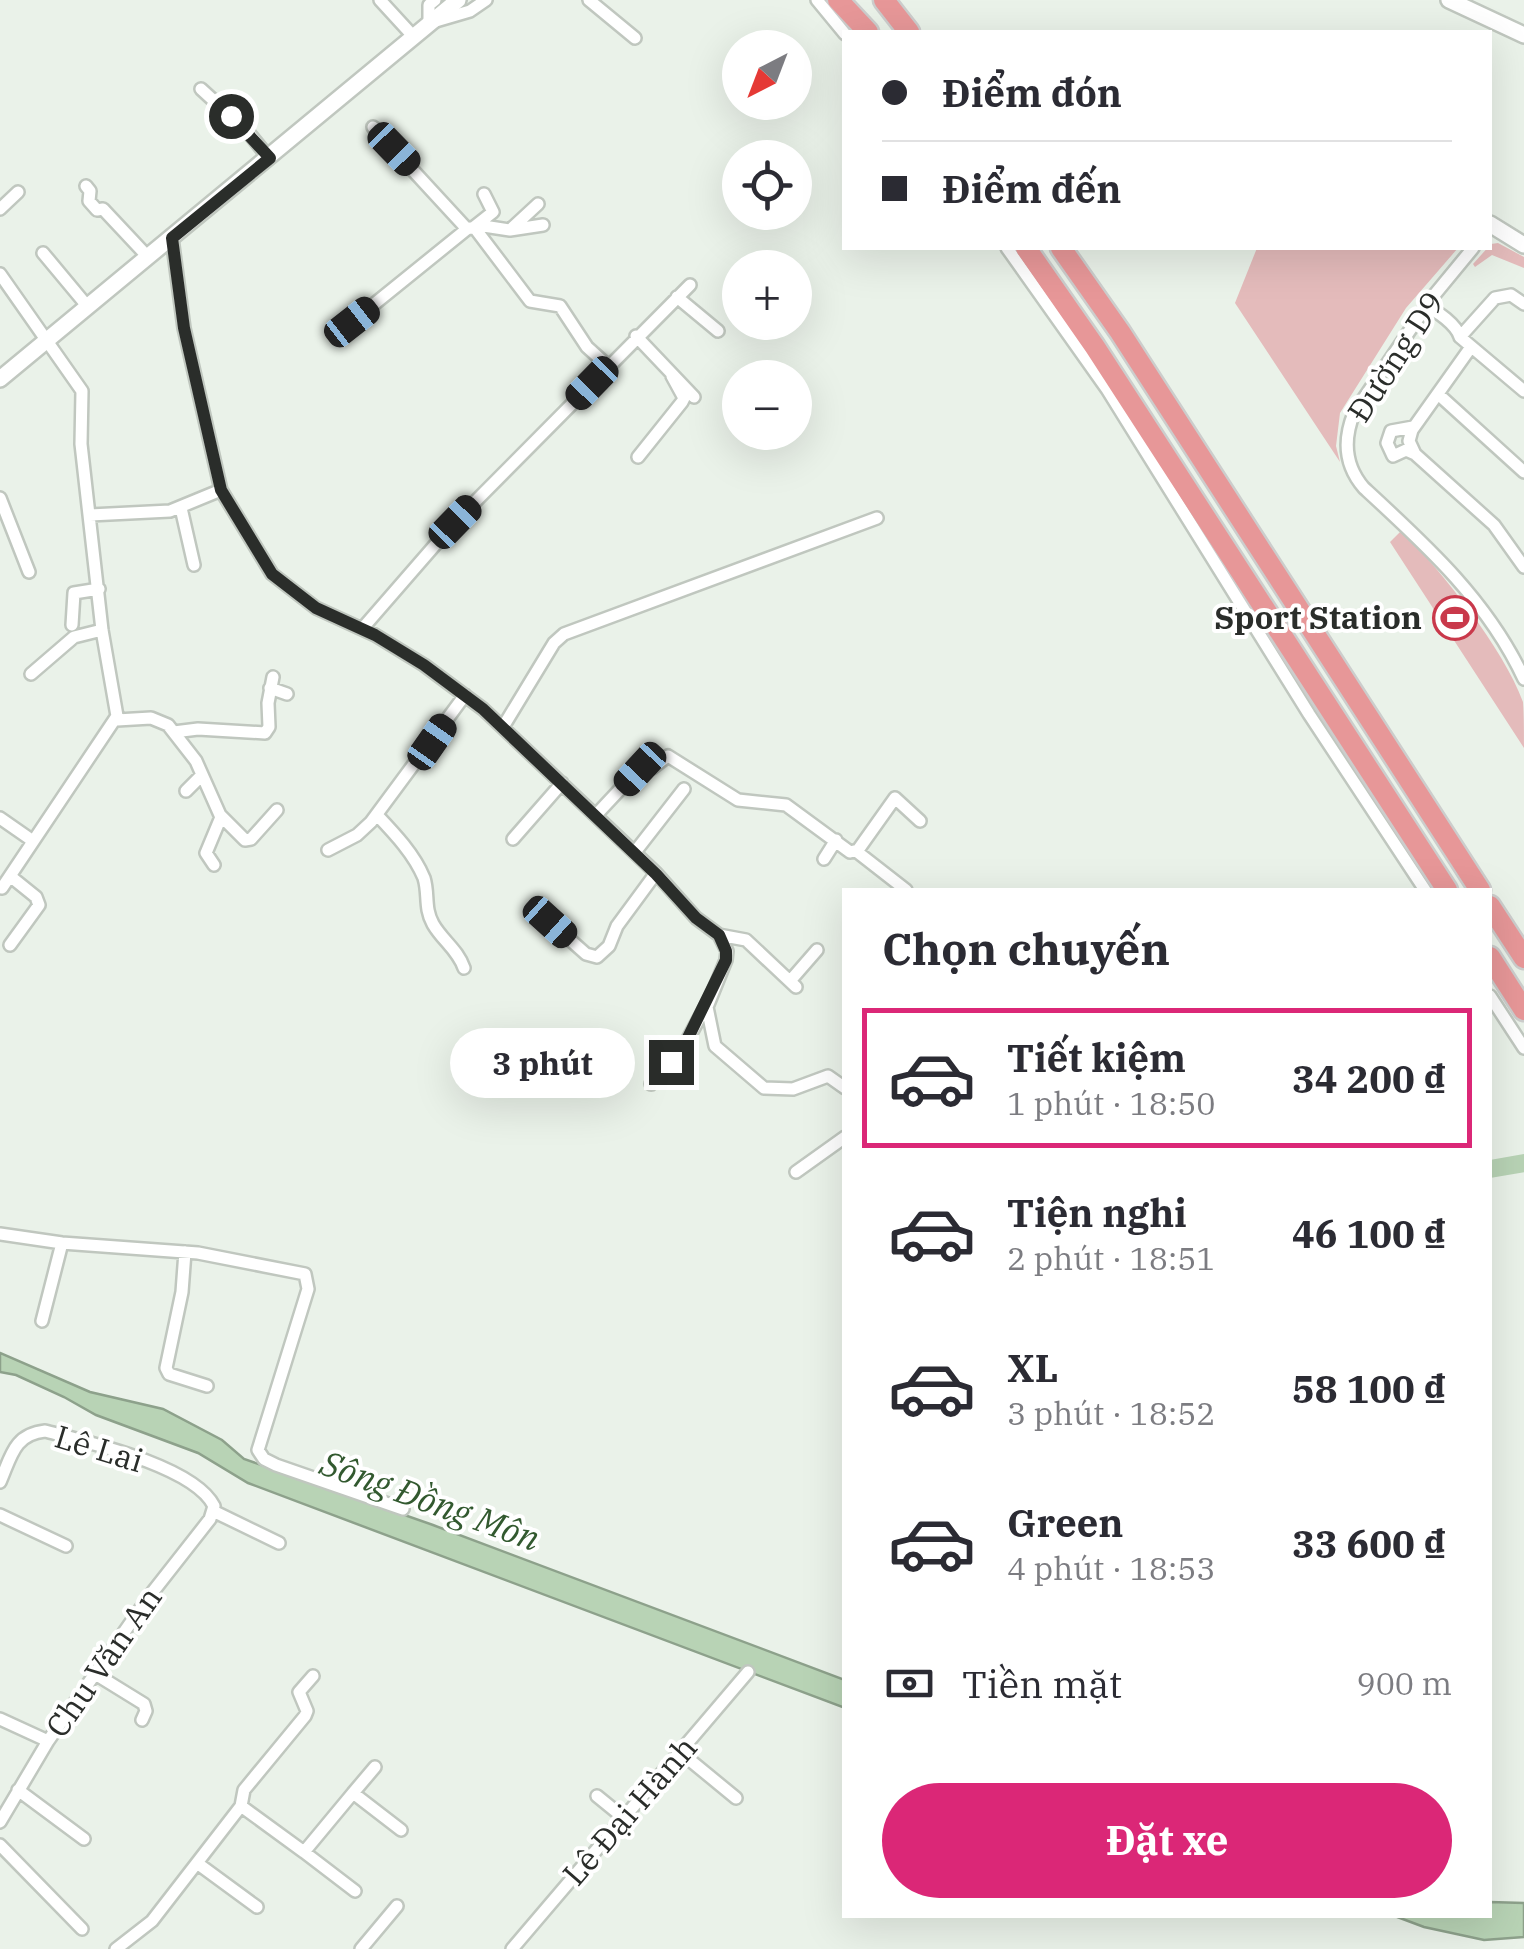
<!DOCTYPE html>
<html lang="vi">
<meta charset="utf-8">
<style>
body{margin:0;font-family:"IBM Plex Serif",serif;background:#f2f2f3;color:#2b2b33;height:100vh;display:flex;flex-direction:column;font-size:38px;white-space:nowrap}
*{box-sizing:border-box;margin:0}
p{font-size:32px;color:#7c7c81}
.icon{flex:none;width:55px;height:55px;fill:none;stroke:currentColor;stroke-width:2;stroke-linecap:round;stroke-linejoin:round}
.map{position:relative;flex:1;overflow:hidden}
.side{position:absolute;left:842px;top:888px;width:650px;height:1030px;display:flex;flex-direction:column;background:#fff;border-radius:0px;box-shadow:0 10px 40px #0002}
.side>*{flex:none}
.guide{position:absolute;left:842px;top:30px;width:650px;height:220px;border-radius:0px;box-shadow:0 10px 40px #0002;display:grid;align-content:center;height:220px;padding:0 40px;background:#fff}
.needle{width:65px;rotate:222deg}
.fabs{position:absolute;left:722px;top:30px;display:grid;gap:20px}
.fabs a{display:grid;place-items:center;width:90px;height:90px;border-radius:50%;background:#fff;box-shadow:0 10px 40px #0002;font-size:50px}
.end{position:absolute;width:45px;height:45px;margin:-22px;border:12px solid #2a2d2a;background:#fff;box-shadow:0 0 0 5px #fff}
.from{border-radius:50%}
.bubble{position:absolute;height:70px;border-radius:35px;background:#fff;box-shadow:0 10px 40px #0002;font-size:32px;font-weight:700;line-height:70px;text-align:center}
.car{position:absolute;width:30px;height:60px;margin:-30px -15px;border-radius:12px;box-shadow:0 0 8px 2px #0007;background:linear-gradient(#222 24%,#8ab4d8 0 40%,#222 0 76%,#8ab4d8 0 86%,#222 0)}
.guide b{display:flex;align-items:center;gap:35px;height:95px;font-size:38px}
.guide b+b{border-top:2px solid #e1e1e2}
.guide i{width:25px;height:25px;background:#2b2b33}
ul{padding:0;list-style:none}
li{display:flex;align-items:center;gap:30px;height:140px;margin:0 20px 15px;padding:0 20px;border:5px solid transparent;border-radius:0px}
li div{flex:1}
li b{display:block;font-size:38px}
li em{font-style:normal;font-weight:700}
li.selected{border-color:#db2777}
li>.icon{width:90px;height:90px;stroke-width:1.5}
h2{padding:0 40px;font-size:45px;line-height:120px}
.pay{display:flex;align-items:center;gap:25px;height:110px;padding:0 40px;font-size:38px}
.pay p{margin-inline-start:auto}
.primary-button{display:flex;gap:20px;margin-top:auto;padding:20px 40px}
.primary-button a{flex:1;height:115px;border-radius:60px;background:#db2777;color:#fff;font-size:40px;font-weight:700;line-height:115px;text-align:center}
.map>svg:first-child{display:block}
.green{fill:#e4bbbb}
.water{fill:#b8d3b5;stroke:#8da18b;stroke-width:2.5}
.lines{fill:none;stroke-linecap:round;stroke-linejoin:round}
.river{stroke:#b8d3b5;stroke-width:18}
.street-casing{stroke:#c0c7bf;stroke-width:16}
.secondary-casing{stroke:#c0c7bf;stroke-width:20}
.highway-casing{stroke:#cccdcc;stroke-width:25}
.street{stroke:#fff;stroke-width:11}
.secondary{stroke:#fff;stroke-width:15}
.highway{stroke:#e79798;stroke-width:20}
.route{stroke:#2a2d2a;stroke-width:12}
.labels{text-anchor:middle;stroke-width:8;stroke-linejoin:round;paint-order:stroke}
.street-label{font-size:32px;fill:#2a2d2a;stroke:#fff}
.poi-label{font-size:32px;font-weight:bold;fill:#2a2d2a;stroke:#fff;text-anchor:end}
.water-label{font-size:35px;font-style:italic;fill:#32592f;stroke:#fff}
</style>
<div class="map">
<svg width="1524" height="1949" viewBox="0 0 1524 1949">
<rect width="100%" height="100%" fill="#eaf2e9"/>
<path class="green" d="M1498 243 1524 257V268L1492 255 1475 267 1473 264 1491 244Z
M1257 248H1458L1406 308 1340 413 1336 446 1340 462 1235 303Z
M1402 530C1442 573 1503 647 1523 702 1524 714 1524 735 1524 748L1390 542Z"/>
<path class="water" d="M0 1353 90 1392 163 1409 222 1440 244 1459 433 1525 845 1680V1708L248 1483 198 1453 96 1415 64 1397 16 1375 0 1372Z
M1490 1902 1524 1903V1937L1484 1940 1424 1927 1392 1915H1490Z"/>
<g class="lines">
<path class="river" d="M1490 1169 1524 1163"/>
<g class="street-casing">
<path id="street" d="M380 0 413 36
M435 0 429 5V23L470 11 486 0
M589 0 635 38
M817 0 845 34
M201 89 248 132 269 158
M373 127 467 229 474 227 530 301 560 306 587 347 608 366
M86 186 90 191 89 201 97 210 103 209 148 257
M0 209 18 192
M477 225 510 230 543 225
M474 227 493 212 484 194
M510 230 538 204
M172 238 184 328 221 490 272 574 316 608 375 635 424 665 483 709 656 873 696 918 719 935 746 940 796 987
M1007 248 1107 389 1309 714 1425 890
M1473 248 1431 299 1354 413C1343 440 1345 466 1364 488 1426 545 1488 601 1524 679
M43 253 88 307
M0 274 82 391 81 444 102 630 117 716 2 888
M677 297 718 331
M1425 308C1437 309 1457 326 1460 337L1524 391
M352 322 467 229
M636 336 694 397
M1460 337 1495 298 1511 295 1524 304
M1471 347 1412 430 1409 441 1415 454 1494 525 1524 567
M1438 394 1524 472
M1413 427 1391 431 1387 443 1393 456 1406 450 1415 454
M638 457 682 402 684 398 672 376
M0 498 29 572
M181 508 194 565
M90 515 170 511 221 490
M72 625 74 593 99 589
M362 629 455 522 690 285
M31 674 74 637 102 630
M270 688 287 694
M117 720 151 718 168 725 196 761 220 815 245 840 251 839 277 810
M503 727 554 643 564 634 877 518
M174 732 198 729 265 733 269 727 268 703 273 677
M186 791 202 775
M377 815C395 834 414 854 424 878 429 894 424 908 433 924 442 940 458 950 464 968
M596 815 639 769 652 768 668 756 738 800 786 805 850 852 858 850 895 798 920 821
M0 818 33 841
M513 839 562 783
M328 850 357 835 371 822 465 695
M856 851 906 890
M635 852 684 789
M824 859 836 840
M214 865 206 853 221 817
M550 922 586 954 597 957 609 946 617 926 656 873
M719 935 727 951 726 960 707 1007 715 1046 764 1088 793 1089 828 1076 845 1088
M10 945 39 905 36 897 10 876
M790 981 817 950
M1490 996 1524 1048
M651 1084 682 1050 708 1002
M796 1172 845 1137
M0 1234 62 1243 198 1253 305 1274 308 1289 258 1450 264 1459 276 1465 403 1509
M185 1252 182 1292 166 1368 169 1374 207 1386
M42 1321 62 1243
M0 1482C11 1457 14 1434 45 1431 87 1442 194 1466 214 1506L210 1519 148 1598 48 1741 0 1822
M213 1511 279 1543
M0 1515 66 1546
M97 1675 144 1704 146 1711 142 1720
M0 1719 48 1741
M680 1752 736 1798
M18 1790 84 1839
M353 1793 375 1767
M597 1796 624 1818
M241 1806 304 1852 353 1793 401 1830
M0 1845 82 1929
M304 1852 355 1891
M197 1863 257 1907
M116 1949 152 1921 241 1806 244 1790 305 1716 307 1711 299 1692 313 1676
M361 1949 397 1906
M512 1949 748 1672"/>
</g>
<g class="secondary-casing">
<path id="secondary" d="M1449 0 1524 35
M1490 224 1524 245
M0 379 458 0"/>
</g>
<g class="highway-casing">
<path id="highway" d="M838 0 868 32
M884 0 909 32
M1026 248 1095 347 1447 890
M1061 248 1120 332 1480 890
M1490 906 1524 958
M1490 957 1524 1010"/>
</g>
<use href="#street" class="street"/>
<use href="#secondary" class="secondary"/>
<use href="#highway" class="highway"/>
</g>
<g class="lines">
<path class="route" d="M231 116 270 158 172 238 184 328 221 490 272 574 316 608 375 635 424 665 483 709 656 874 696 918 719 935 726 951V960L682 1050 671 1062"/>
</g>
<defs>
<g id="stadium-ring" transform="scale(2.25)"><circle r="9.5" fill="#fff" stroke="#c9394b" stroke-width="1.5"/><path d="M0-5a6.5 5 0 1 0 0 10a6.5 5 0 1 0 0-10ZM-3.5-1.8h7v3.6h-7Z" fill="#c9394b"/></g>
</defs>
<g fill-rule="evenodd">
<use href="#stadium-ring" x="1455" y="618"/>
</g>
<g class="labels">
<g class="street-label">
<text transform="translate(1396 357) rotate(-57)" y="11">Đường D9</text>
<text transform="translate(99 1449) rotate(17)" y="11">Lê Lai</text>
<text transform="translate(104 1662) rotate(-55)" y="11">Chu Văn An</text>
<text transform="translate(630 1811) rotate(-49)" y="11">Lê Đại Hành</text>
</g>
<g class="poi-label">
<text x="1422" y="629">Sport Station</text>
</g>
<g class="water-label">
<text transform="translate(430 1501) rotate(20)" y="12">Sông Đồng Môn</text>
</g>
</g>
</svg>
<div class="fabs">
<a><svg class="needle" viewBox="-14 -14 28 28"><path d="M0-13l5 13h-10z" fill="#e53935"/><path d="M0 13l5-13h-10z" fill="#7c7c81"/></svg></a>
<a><svg class="icon" aria-label="locate" viewBox="0 0 24 24"><circle cx="12" cy="12" r="6"/><path d="M12 2v4M12 18v4M2 12h4M18 12h4"/></svg></a>
<a>+</a>
<a>−</a>
</div>
<i class="end from" style="left:231px;top:116px"></i>
<i class="end" style="left:671px;top:1062px"></i>
<div class="bubble" style="left:450px;top:1028px;width:185px">3 phút</div>
<i class="car" style="left:394px;top:149px;rotate:136deg"></i>
<i class="car" style="left:352px;top:322px;rotate:52deg"></i>
<i class="car" style="left:592px;top:383px;rotate:224deg"></i>
<i class="car" style="left:455px;top:522px;rotate:44deg"></i>
<i class="car" style="left:432px;top:742px;rotate:35deg"></i>
<i class="car" style="left:640px;top:769px;rotate:223deg"></i>
<i class="car" style="left:550px;top:922px;rotate:132deg"></i>
<div class="guide">
<b><i class="from"></i>Điểm đón</b>
<b><i></i>Điểm đến</b>
</div>
<section class="side">
<h2>Chọn chuyến</h2>
<ul>
<li class="selected"><svg class="icon" aria-label="car" viewBox="0 0 24 24"><path d="M5 17H2v-5l4-1 3-4h7l3 4 3 1v5h-3M9 17h6M6 11h13"/><circle cx="7" cy="17" r="2"/><circle cx="17" cy="17" r="2"/></svg><div><b>Tiết kiệm</b><p>1 phút · 18:50</p></div><em>34 200 ₫</em></li>
<li><svg class="icon" aria-label="car" viewBox="0 0 24 24"><path d="M5 17H2v-5l4-1 3-4h7l3 4 3 1v5h-3M9 17h6M6 11h13"/><circle cx="7" cy="17" r="2"/><circle cx="17" cy="17" r="2"/></svg><div><b>Tiện nghi</b><p>2 phút · 18:51</p></div><em>46 100 ₫</em></li>
<li><svg class="icon" aria-label="car" viewBox="0 0 24 24"><path d="M5 17H2v-5l4-1 3-4h7l3 4 3 1v5h-3M9 17h6M6 11h13"/><circle cx="7" cy="17" r="2"/><circle cx="17" cy="17" r="2"/></svg><div><b>XL</b><p>3 phút · 18:52</p></div><em>58 100 ₫</em></li>
<li><svg class="icon" aria-label="car" viewBox="0 0 24 24"><path d="M5 17H2v-5l4-1 3-4h7l3 4 3 1v5h-3M9 17h6M6 11h13"/><circle cx="7" cy="17" r="2"/><circle cx="17" cy="17" r="2"/></svg><div><b>Green</b><p>4 phút · 18:53</p></div><em>33 600 ₫</em></li>
</ul>
<div class="pay"><svg class="icon" aria-label="cash" viewBox="0 0 24 24"><path d="M3 7h18v10H3z"/><circle cx="12" cy="12" r="2"/></svg>Tiền mặt<p>900 m</p></div>
<div class="primary-button"><a>Đặt xe</a></div>
</section>
</div>
